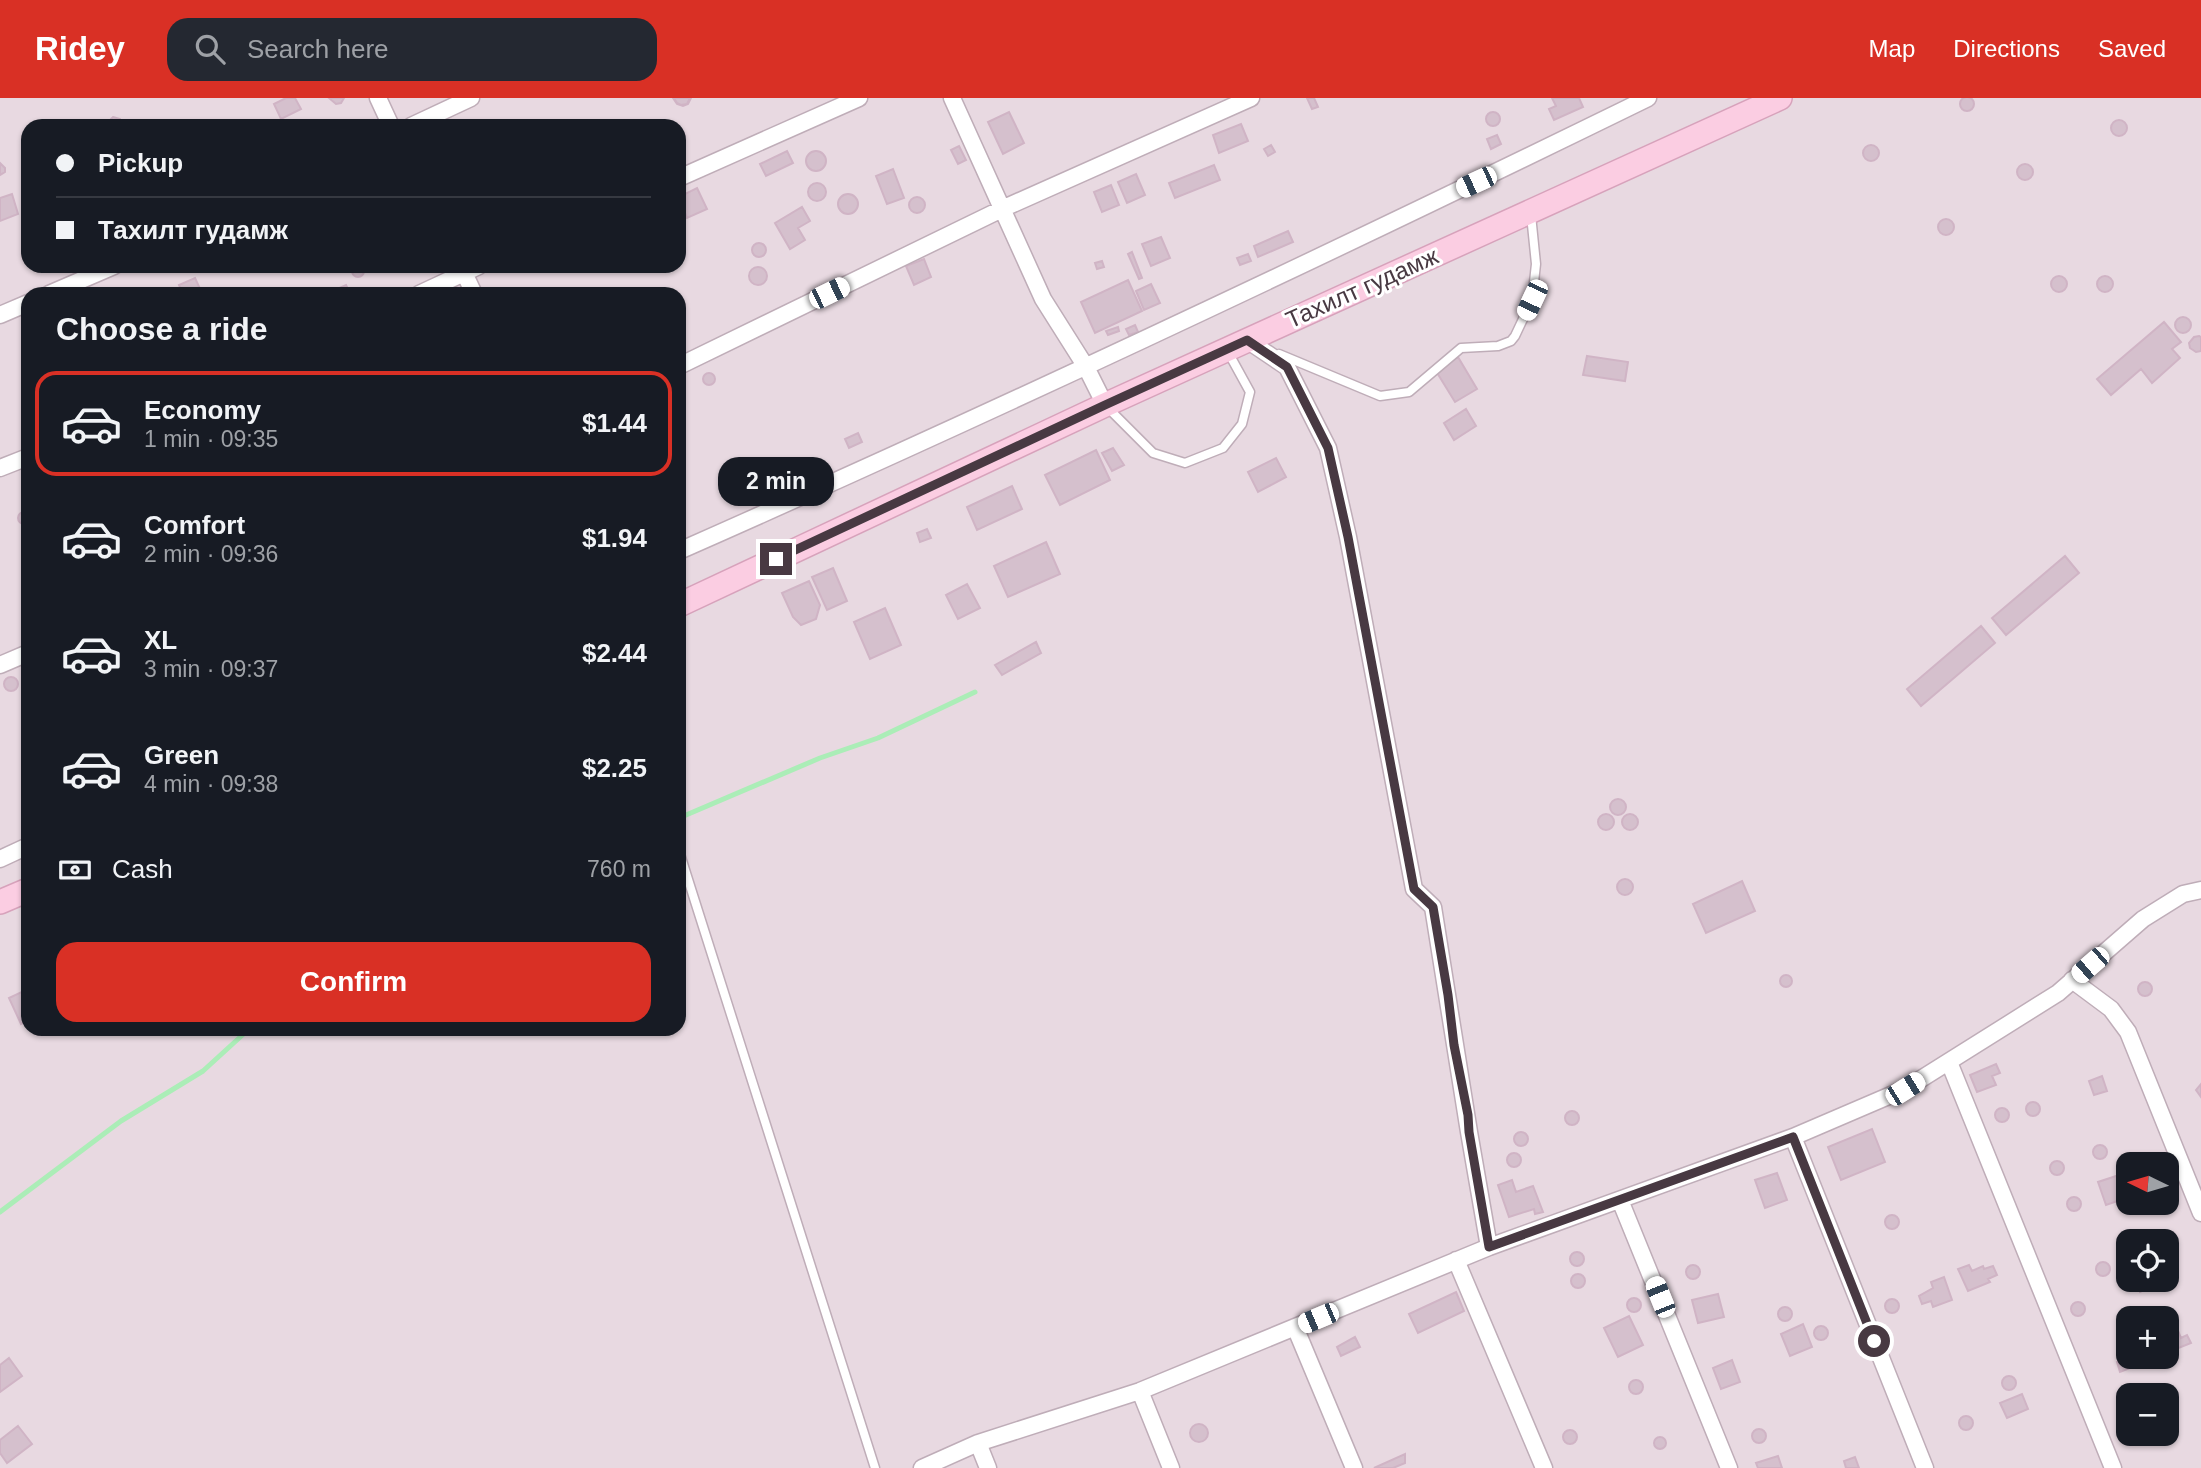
<!DOCTYPE html>
<meta charset="utf-8">
<style>
body{margin:0;font-family:Arial,sans-serif;background:#242831;color:#f1f3f6;height:100vh;display:flex;flex-direction:column;font-size:26px;white-space:nowrap}
*{box-sizing:border-box;margin:0}
p{font-size:23px;color:#9ea1a6}
.icon{flex:none;width:38px;height:38px;fill:none;stroke:currentColor;stroke-width:2;stroke-linecap:round;stroke-linejoin:round}
.map{position:relative;flex:1;overflow:hidden}
.details{position:absolute;left:21px;top:189px;width:665px;height:749px;display:flex;flex-direction:column;background:#171b24;border-radius:21px;box-shadow:0 2px 5px #0004}
.details>*{flex:none}
.top-card{position:absolute;left:21px;top:21px;width:665px;height:154px;border-radius:21px;box-shadow:0 2px 5px #0004;display:grid;align-content:center;height:154px;padding:0 35px;background:#171b24}
.needle{width:46px;rotate:275deg}
.fabs{position:absolute;left:2116px;top:1054px;display:grid;gap:14px}
.fabs a{display:grid;place-items:center;width:63px;height:63px;border-radius:14px;background:#171b24;box-shadow:0 2px 5px #0004;font-size:35px}
.end{position:absolute;width:32px;height:32px;margin:-16px;border:9px solid #483942;background:#fff;box-shadow:0 0 0 4px #fff}
.from{border-radius:50%}
.bubble{position:absolute;height:49px;border-radius:21px;background:#171b24;box-shadow:0 2px 5px #0004;font-size:23px;font-weight:700;line-height:49px;text-align:center}
.car{position:absolute;width:21px;height:42px;margin:-21px -10px;border-radius:9px;box-shadow:0 0 5px 2px #0007;background:linear-gradient(#fff 24%,#345 0 40%,#fff 0 76%,#345 0 86%,#fff 0)}
.top-card b{display:flex;align-items:center;gap:24px;height:66px;font-size:26px}
.top-card b+b{border-top:2px solid #363941}
.top-card i{width:18px;height:18px;background:#f1f3f6}
ul{padding:0;list-style:none}
li{display:flex;align-items:center;gap:21px;height:105px;margin:0 14px 10px;padding:0 21px;border:4px solid transparent;border-radius:21px}
li div{flex:1}
li b{display:block;font-size:26px}
li em{font-style:normal;font-weight:700}
li.selected{border-color:#d93025}
li>.icon{width:63px;height:63px;stroke-width:1.5}
h2{padding:0 35px;font-size:32px;line-height:84px}
.pay{display:flex;align-items:center;gap:18px;height:77px;padding:0 35px;font-size:26px}
.pay p{margin-inline-start:auto}
.cta{display:flex;gap:14px;margin-top:auto;padding:14px 35px}
.cta a{flex:1;height:80px;border-radius:21px;background:#d93025;color:#fff;font-size:28px;font-weight:700;line-height:80px;text-align:center}
header{display:flex;align-items:center;gap:42px;box-sizing:border-box;height:98px;padding:0 35px;background:#d93025;color:#fff}
header strong{font-size:33px}
nav{display:flex;gap:38px;margin-inline-start:auto;font-size:24px}
.search{width:490px;height:63px;background:#242831;display:flex;align-items:center;gap:18px;box-sizing:border-box;padding:0 24px;border-radius:21px;color:#9ea1a6;font-size:26px}
.map>svg:first-child{display:block}
.residential{fill:#e8d9e1;fill-rule:evenodd}
.lines{fill:none;stroke-linecap:round;stroke-linejoin:round}
.stream{stroke:#abedb7;stroke-width:5}
.building{fill:#d5c0cd;stroke:#d0b4c5;stroke-width:2}
.service-casing{stroke:#bfadb8;stroke-width:11}
.minor-casing{stroke:#bfadb8;stroke-width:19}
.secondary-casing{stroke:#d7a2bb;stroke-width:26}
.service{stroke:#fff;stroke-width:8}
.minor{stroke:#fff;stroke-width:16}
.secondary{stroke:#fbcde2;stroke-width:23}
.route{stroke:#483942;stroke-width:9}
.labels{text-anchor:middle;stroke-width:6;stroke-linejoin:round;paint-order:stroke}
.street-label{font-size:24px;fill:#483942;stroke:#fff}
</style>
<header>
<strong>Ridey</strong>
<div class="search"><svg class="icon" aria-label="search" viewBox="0 0 24 24"><circle cx="10" cy="10" r="6"/><path d="M15 15l6 6"/></svg>Search here</div>
<nav><a>Map</a><a>Directions</a><a>Saved</a></nav>
</header>
<div class="map">
<svg width="2201" height="1370" viewBox="0 0 2201 1370">
<rect width="100%" height="100%" fill="#f4eaef"/>
<path class="residential" d="M0 0H2201V1370H0ZM28 28H679V168H28ZM28 196H679V931H28ZM2128 1066H2166V1104H2128ZM2128 1143H2166V1181H2128ZM2128 1220H2166V1258H2128ZM2128 1297H2166V1335H2128Z"/>
<g class="lines">
<path class="stream" d="M679 720 820 660 878 640 975 594
M0 1114 121 1023 203 973 249 931"/>
</g>
<path class="building" d="M1960 6a7 7 0 1 1 14 0a7 7 0 1 1-14 0Z
M286 0H295L301 11 281 21 274 6Z
M329 0H344L341 5 336 6Z
M673 0H691L688 6 683 8 677 6Z
M674 0H690L687 6 681 7 677 5Z
M1307 0H1314L1318 9 1312 11Z
M1552 0H1579L1583 9 1554 22 1549 11 1556 8Z
M1486 21a7 7 0 1 1 14 0a7 7 0 1 1-14 0Z
M1009 14 1024 45 1003 56 988 24Z
M113 19 120 21 122 28H107L108 24Z
M2111 30a8 8 0 1 1 16 0a8 8 0 1 1-16 0Z
M1241 26 1248 43 1219 55 1213 37Z
M1497 37 1501 46 1491 51 1487 41Z
M1271 47 1275 54 1268 58 1264 51Z
M1863 55a8 8 0 1 1 16 0a8 8 0 1 1-16 0Z
M959 48 966 62 958 66 951 52Z
M787 53 793 65 766 78 760 66Z
M806 63a10 10 0 1 1 20 0a10 10 0 1 1-20 0Z
M0 65 5 70V74L0 77Z
M2017 74a8 8 0 1 1 16 0a8 8 0 1 1-16 0Z
M1214 67 1220 82 1175 100 1169 85Z
M893 71 904 100 887 106 876 78Z
M1136 76 1145 97 1127 105 1118 84Z
M808 94a9 9 0 1 1 18 0a9 9 0 1 1-18 0Z
M1111 87 1119 107 1102 114 1094 94Z
M697 90 707 111 687 120 679 99Z
M12 96 18 116 0 123V100Z
M838 106a10 10 0 1 1 20 0a10 10 0 1 1-20 0Z
M909 107a8 8 0 1 1 16 0a8 8 0 1 1-16 0Z
M802 109 810 123 798 130 805 142 790 151 775 125Z
M1938 129a8 8 0 1 1 16 0a8 8 0 1 1-16 0Z
M1288 133 1293 144 1258 159 1254 148Z
M1161 139 1170 160 1151 168 1142 146Z
M752 152a7 7 0 1 1 14 0a7 7 0 1 1-14 0Z
M1132 154 1142 180 1139 181 1128 156Z
M1248 156 1251 163 1240 167 1237 160Z
M924 161 931 179 914 187 906 168Z
M1102 163 1104 169 1097 171 1095 165Z
M352 173a6 6 0 1 1 12 0a6 6 0 1 1-12 0Z
M749 178a9 9 0 1 1 18 0a9 9 0 1 1-18 0Z
M2051 186a8 8 0 1 1 16 0a8 8 0 1 1-16 0Z
M2097 186a8 8 0 1 1 16 0a8 8 0 1 1-16 0Z
M195 180 202 195 183 196 179 187Z
M1128 182 1142 213 1095 235 1081 204Z
M1151 186 1160 205 1144 212 1136 193Z
M346 187 350 196H326Z
M2175 227a8 8 0 1 1 16 0a8 8 0 1 1-16 0Z
M2164 224 2181 244 2172 251 2180 260 2152 285 2141 271 2111 297 2097 281Z
M1135 227 1138 234 1129 237 1126 231Z
M1118 229 1119 233 1108 237 1106 233Z
M2199 238 2201 239V253L2196 254 2190 250 2189 245 2194 239Z
M1587 258 1628 264 1625 283 1583 277Z
M1458 259 1477 291 1455 304 1436 273Z
M703 281a6 6 0 1 1 12 0a6 6 0 1 1-12 0Z
M1466 311 1476 328 1454 342 1444 325Z
M858 335 862 344 849 350 845 341Z
M1113 350 1124 367 1112 373 1102 355Z
M1096 352 1110 382 1060 407 1045 377Z
M1276 360 1286 379 1258 394 1248 374Z
M1012 388 1022 411 977 432 967 409Z
M18 420a6 6 0 1 1 12 0a6 6 0 1 1-12 0Z
M927 431 931 440 920 444 917 435Z
M1046 444 1060 476 1008 499 994 468Z
M2065 458 2079 475 2006 537 1992 520Z
M833 470 847 503 827 512 812 479Z
M809 483 820 507 816 521 801 527 793 519 782 495Z
M967 486 980 510 958 521 946 497Z
M885 510 901 547 870 561 854 524Z
M1981 528 1995 545 1921 608 1907 591Z
M1036 544 1041 555 1002 577 995 567Z
M4 586a7 7 0 1 1 14 0a7 7 0 1 1-14 0Z
M1610 709a8 8 0 1 1 16 0a8 8 0 1 1-16 0Z
M1598 724a8 8 0 1 1 16 0a8 8 0 1 1-16 0Z
M1622 724a8 8 0 1 1 16 0a8 8 0 1 1-16 0Z
M1617 789a8 8 0 1 1 16 0a8 8 0 1 1-16 0Z
M1742 783 1755 813 1706 835 1693 806Z
M1780 883a6 6 0 1 1 12 0a6 6 0 1 1-12 0Z
M2138 891a7 7 0 1 1 14 0a7 7 0 1 1-14 0Z
M28 891V922L21 926 9 900Z
M1996 966 2000 975 1992 978 1996 987 1977 994 1970 977Z
M2102 978 2107 993 2094 997 2089 983Z
M2201 986V999L2196 992Z
M2026 1011a7 7 0 1 1 14 0a7 7 0 1 1-14 0Z
M1995 1017a7 7 0 1 1 14 0a7 7 0 1 1-14 0Z
M1565 1020a7 7 0 1 1 14 0a7 7 0 1 1-14 0Z
M1872 1031 1885 1064 1841 1082 1828 1049Z
M1514 1041a7 7 0 1 1 14 0a7 7 0 1 1-14 0Z
M2093 1054a7 7 0 1 1 14 0a7 7 0 1 1-14 0Z
M1507 1062a7 7 0 1 1 14 0a7 7 0 1 1-14 0Z
M2050 1070a7 7 0 1 1 14 0a7 7 0 1 1-14 0Z
M1777 1075 1787 1102 1765 1110 1755 1082Z
M2125 1075 2128 1085 2122 1087 2126 1100 2106 1107 2098 1084Z
M1512 1082 1516 1094 1533 1088 1543 1114 1535 1116 1534 1111 1509 1119 1498 1087Z
M2067 1106a7 7 0 1 1 14 0a7 7 0 1 1-14 0Z
M1885 1124a7 7 0 1 1 14 0a7 7 0 1 1-14 0Z
M1570 1161a7 7 0 1 1 14 0a7 7 0 1 1-14 0Z
M2096 1171a7 7 0 1 1 14 0a7 7 0 1 1-14 0Z
M1969 1167 1972 1173 1983 1168 1984 1171 1993 1168 1997 1177 1988 1181 1990 1184 1968 1193 1958 1171Z
M1686 1174a7 7 0 1 1 14 0a7 7 0 1 1-14 0Z
M2168 1168 2173 1179 2140 1194 2134 1181H2166Z
M1571 1183a7 7 0 1 1 14 0a7 7 0 1 1-14 0Z
M1944 1179 1952 1202 1933 1209 1931 1203 1922 1206 1919 1198 1933 1190 1931 1184Z
M1456 1194 1464 1213 1418 1235 1409 1216Z
M1718 1196 1724 1219 1698 1225 1692 1202Z
M1627 1207a7 7 0 1 1 14 0a7 7 0 1 1-14 0Z
M1885 1208a7 7 0 1 1 14 0a7 7 0 1 1-14 0Z
M2071 1211a7 7 0 1 1 14 0a7 7 0 1 1-14 0Z
M1778 1216a7 7 0 1 1 14 0a7 7 0 1 1-14 0Z
M1629 1218 1643 1247 1618 1259 1604 1230Z
M2175 1225 2181 1240 2187 1237 2191 1245 2166 1255V1228Z
M1803 1226 1812 1249 1790 1258 1781 1236Z
M1814 1235a7 7 0 1 1 14 0a7 7 0 1 1-14 0Z
M1355 1239 1360 1249 1341 1258 1337 1249Z
M2130 1258H2135L2138 1267 2120 1274 2117 1264Z
M9 1260 22 1278 0 1294V1267Z
M1732 1262 1740 1284 1721 1291 1713 1270Z
M2002 1285a7 7 0 1 1 14 0a7 7 0 1 1-14 0Z
M1629 1289a7 7 0 1 1 14 0a7 7 0 1 1-14 0Z
M2022 1296 2028 1311 2007 1320 2000 1305Z
M1959 1325a7 7 0 1 1 14 0a7 7 0 1 1-14 0Z
M1190 1335a9 9 0 1 1 18 0a9 9 0 1 1-18 0Z
M18 1328 32 1346 7 1365 0 1355V1342Z
M1752 1338a7 7 0 1 1 14 0a7 7 0 1 1-14 0Z
M1563 1339a7 7 0 1 1 14 0a7 7 0 1 1-14 0Z
M1654 1345a6 6 0 1 1 12 0a6 6 0 1 1-12 0Z
M1405 1356V1365L1393 1370H1374Z
M1778 1358 1782 1370H1758L1756 1365Z
M1855 1359 1859 1370H1846L1844 1363Z"/>
<g class="lines">
<g class="service-casing">
<path id="service" d="M1279 256 1380 298 1409 294 1461 250 1498 248 1511 243 1515 238 1532 202 1536 166 1531 117
M1106 308 1153 355 1185 365 1223 350 1242 326 1250 294 1228 254
M679 753 875 1370"/>
</g>
<g class="minor-casing">
<path id="minor" d="M378 0 391 28
M952 0 1043 201 1086 269 1105 307
M411 28 471 0
M679 80 859 0
M461 168 474 196
M49 196 114 168
M419 196 479 168
M0 217 28 205
M1247 242 1287 269 1328 350 1348 439 1414 791 1433 809 1469 1034 1489 1149
M679 268 1004 110 1251 0
M0 370 28 359
M679 453C1005 309 1327 157 1648 0
M0 567 28 555
M0 761 28 748
M2072 882 2111 911 2128 934 2201 1115
M1949 964 2113 1370
M1793 1039 1925 1370
M1620 1102 1729 1370
M1456 1162 1544 1370
M1295 1229 1354 1370
M1140 1293 1171 1370
M978 1345 988 1370
M922 1370 978 1345 1140 1293 1489 1149 1793 1039 1905 991 2058 895 2143 821 2183 796 2201 792"/>
</g>
<g class="secondary-casing">
<path id="secondary" d="M679 507 1105 307 1780 0
M0 804 28 792"/>
</g>
<use href="#service" class="service"/>
<use href="#minor" class="minor"/>
<use href="#secondary" class="secondary"/>
</g>
<g class="lines">
<path class="route" d="M776 461 1105 307 1247 242 1287 269 1328 350 1348 439 1414 791 1433 809 1448 897 1454 947 1468 1017 1469 1034 1489 1149 1793 1039 1874 1243"/>
</g>
<g class="labels">
<g class="street-label">
<text transform="translate(1362 190) rotate(-24)" y="8">Тахилт гудамж</text>
</g>
</g>
</svg>
<div class="fabs">
<a><svg class="needle" viewBox="-14 -14 28 28"><path d="M0-13l5 13h-10z" fill="#e53935"/><path d="M0 13l5-13h-10z" fill="#9ea1a6"/></svg></a>
<a><svg class="icon" aria-label="locate" viewBox="0 0 24 24"><circle cx="12" cy="12" r="6"/><path d="M12 2v4M12 18v4M2 12h4M18 12h4"/></svg></a>
<a>+</a>
<a>−</a>
</div>
<i class="end from" style="left:1874px;top:1243px"></i>
<i class="end" style="left:776px;top:461px"></i>
<div class="bubble" style="left:718px;top:359px;width:116px">2 min</div>
<i class="car" style="left:1476px;top:84px;rotate:245deg"></i>
<i class="car" style="left:829px;top:195px;rotate:64deg"></i>
<i class="car" style="left:1532px;top:202px;rotate:205deg"></i>
<i class="car" style="left:2090px;top:867px;rotate:229deg"></i>
<i class="car" style="left:1905px;top:991px;rotate:58deg"></i>
<i class="car" style="left:1660px;top:1199px;rotate:338deg"></i>
<i class="car" style="left:1318px;top:1220px;rotate:247deg"></i>
<div class="top-card">
<b><i class="from"></i>Pickup</b>
<b><i></i>Тахилт гудамж</b>
</div>
<section class="details">
<h2>Choose a ride</h2>
<ul>
<li class="selected"><svg class="icon" aria-label="car" viewBox="0 0 24 24"><path d="M5 17H2v-5l4-1 3-4h7l3 4 3 1v5h-3M9 17h6M6 11h13"/><circle cx="7" cy="17" r="2"/><circle cx="17" cy="17" r="2"/></svg><div><b>Economy</b><p>1 min · 09:35</p></div><em>$1.44</em></li>
<li><svg class="icon" aria-label="car" viewBox="0 0 24 24"><path d="M5 17H2v-5l4-1 3-4h7l3 4 3 1v5h-3M9 17h6M6 11h13"/><circle cx="7" cy="17" r="2"/><circle cx="17" cy="17" r="2"/></svg><div><b>Comfort</b><p>2 min · 09:36</p></div><em>$1.94</em></li>
<li><svg class="icon" aria-label="car" viewBox="0 0 24 24"><path d="M5 17H2v-5l4-1 3-4h7l3 4 3 1v5h-3M9 17h6M6 11h13"/><circle cx="7" cy="17" r="2"/><circle cx="17" cy="17" r="2"/></svg><div><b>XL</b><p>3 min · 09:37</p></div><em>$2.44</em></li>
<li><svg class="icon" aria-label="car" viewBox="0 0 24 24"><path d="M5 17H2v-5l4-1 3-4h7l3 4 3 1v5h-3M9 17h6M6 11h13"/><circle cx="7" cy="17" r="2"/><circle cx="17" cy="17" r="2"/></svg><div><b>Green</b><p>4 min · 09:38</p></div><em>$2.25</em></li>
</ul>
<div class="pay"><svg class="icon" aria-label="cash" viewBox="0 0 24 24"><path d="M3 7h18v10H3z"/><circle cx="12" cy="12" r="2"/></svg>Cash<p>760 m</p></div>
<div class="cta"><a>Confirm</a></div>
</section>
</div>
